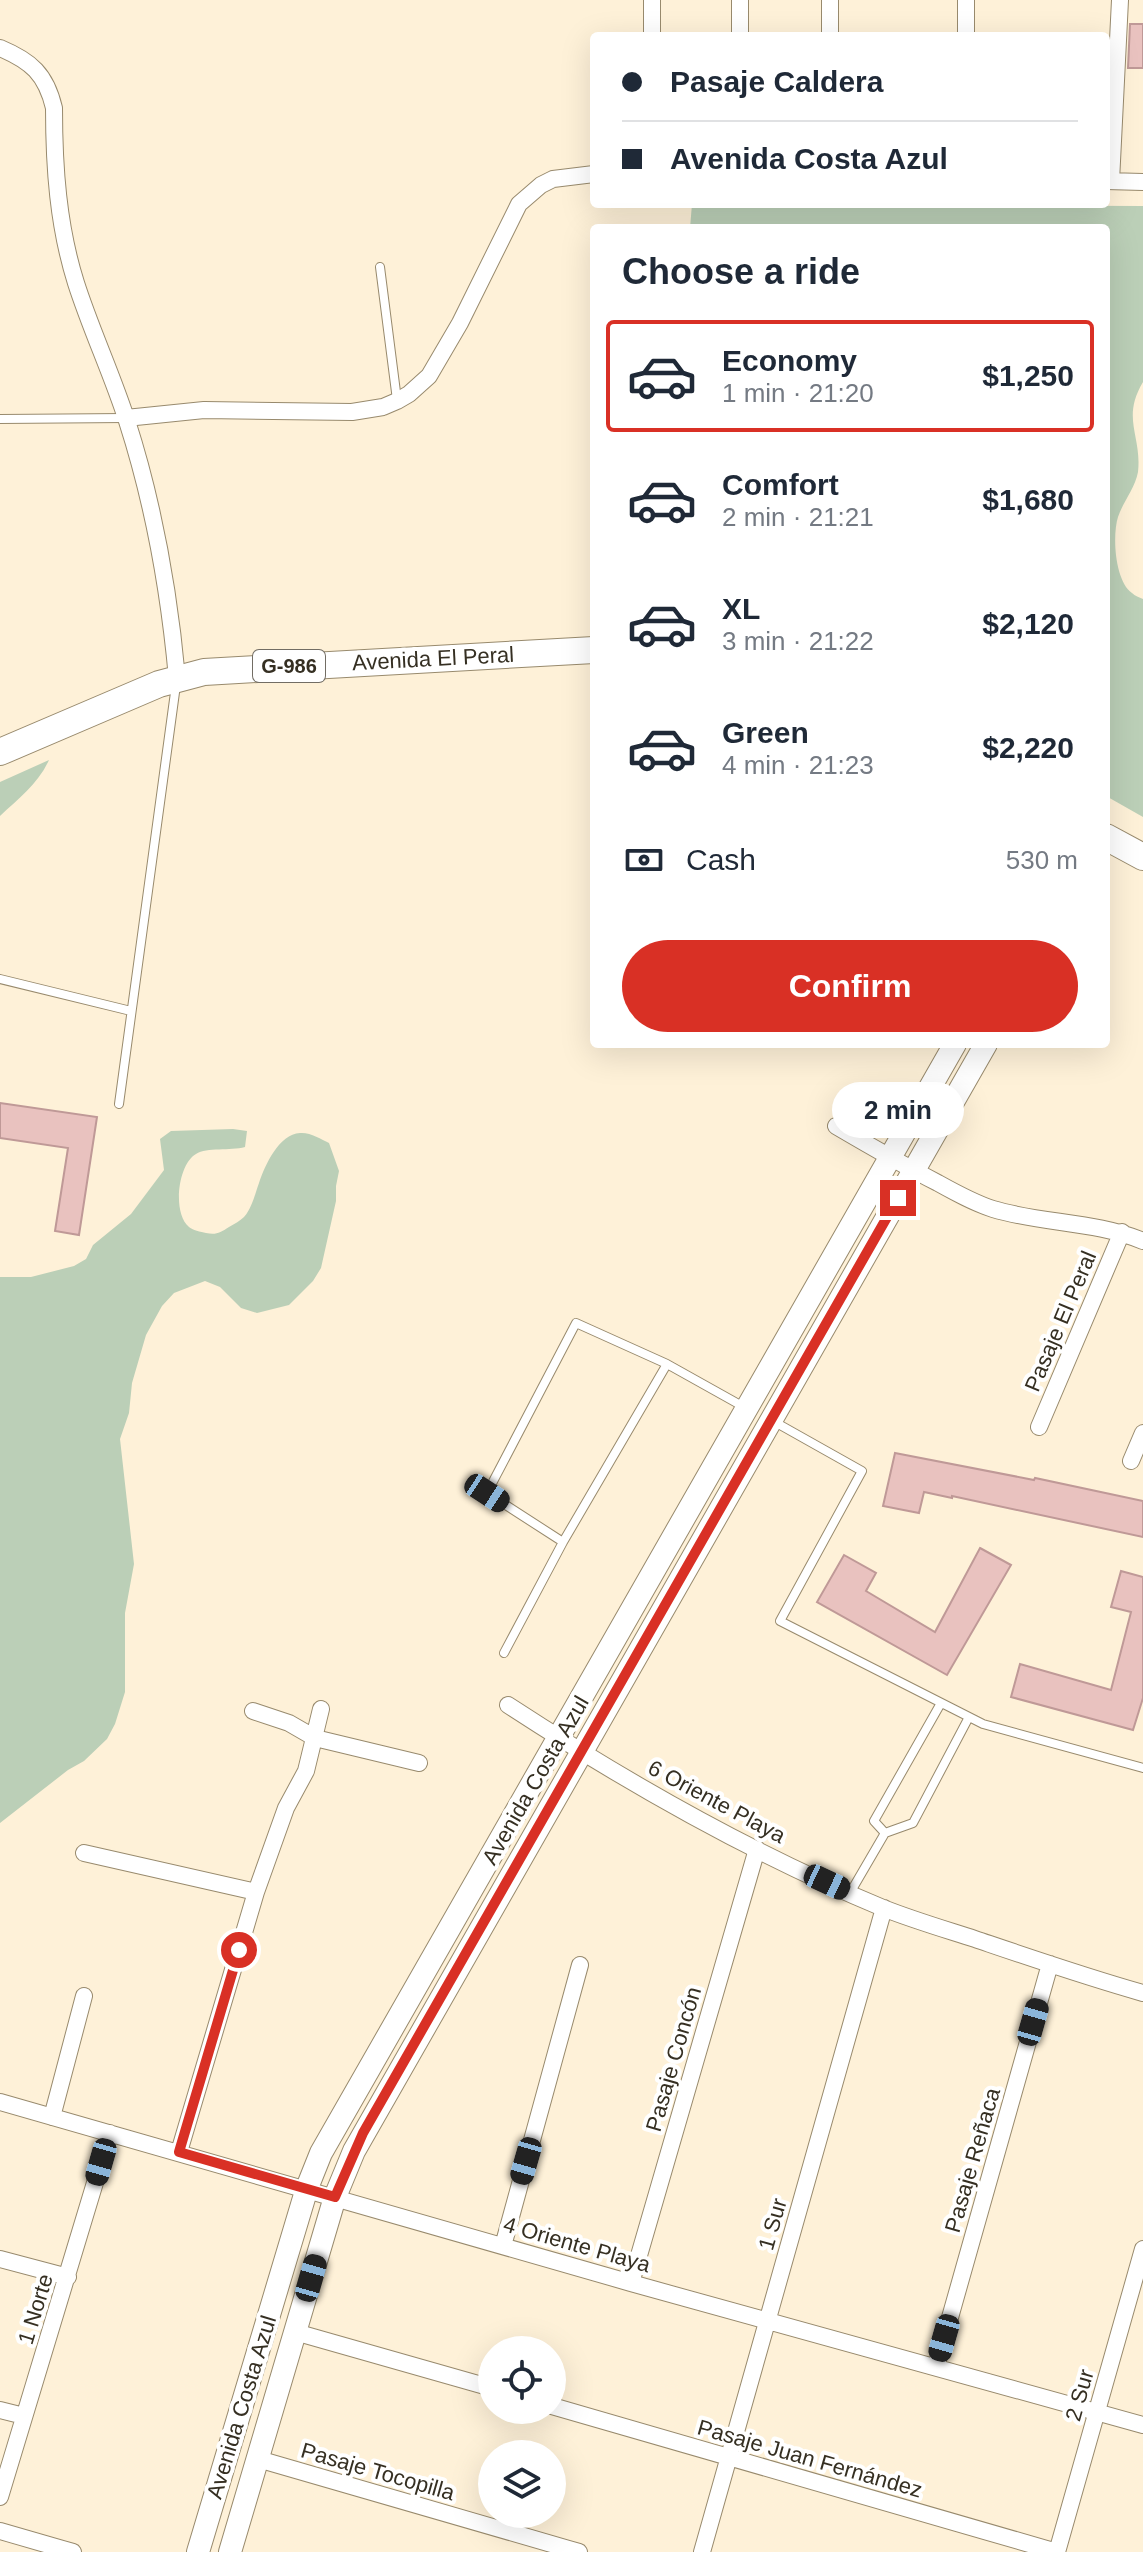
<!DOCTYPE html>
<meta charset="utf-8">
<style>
body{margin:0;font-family:Arial,sans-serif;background:#f6f6f7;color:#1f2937;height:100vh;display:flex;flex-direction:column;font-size:30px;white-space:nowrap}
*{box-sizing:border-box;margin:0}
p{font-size:26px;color:#747a83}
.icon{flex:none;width:44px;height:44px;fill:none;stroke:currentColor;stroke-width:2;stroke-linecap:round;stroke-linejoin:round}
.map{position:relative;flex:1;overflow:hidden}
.drawer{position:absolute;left:590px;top:224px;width:520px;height:824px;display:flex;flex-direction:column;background:#fff;border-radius:8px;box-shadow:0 8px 32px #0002}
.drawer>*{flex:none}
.guide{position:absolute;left:590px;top:32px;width:520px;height:176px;border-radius:8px;box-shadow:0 8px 32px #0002;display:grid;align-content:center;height:176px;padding:0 32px;background:#fff}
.controls{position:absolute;left:478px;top:2336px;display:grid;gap:16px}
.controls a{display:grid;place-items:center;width:88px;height:88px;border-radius:50%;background:#fff;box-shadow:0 8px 32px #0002;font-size:40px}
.end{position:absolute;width:36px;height:36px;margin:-18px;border:10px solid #d93025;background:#fff;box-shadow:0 0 0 4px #fff}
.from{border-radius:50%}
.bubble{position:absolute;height:56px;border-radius:28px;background:#fff;box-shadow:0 8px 32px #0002;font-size:26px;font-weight:600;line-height:56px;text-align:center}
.car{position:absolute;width:24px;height:48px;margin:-24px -12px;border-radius:10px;box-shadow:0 0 6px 2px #0007;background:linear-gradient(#222 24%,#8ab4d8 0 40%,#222 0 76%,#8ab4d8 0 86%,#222 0)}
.guide b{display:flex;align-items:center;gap:28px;height:76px;font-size:30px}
.guide b+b{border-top:2px solid #e0e1e3}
.guide i{width:20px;height:20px;background:#1f2937}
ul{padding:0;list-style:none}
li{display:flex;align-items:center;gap:24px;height:112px;margin:0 16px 12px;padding:0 16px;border:4px solid transparent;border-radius:8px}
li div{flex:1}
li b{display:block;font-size:30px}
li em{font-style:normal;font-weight:600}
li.current{border-color:#d93025}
li>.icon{width:72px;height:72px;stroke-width:1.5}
h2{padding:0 32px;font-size:36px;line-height:96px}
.pay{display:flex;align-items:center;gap:20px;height:88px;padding:0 32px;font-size:30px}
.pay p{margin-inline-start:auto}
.action{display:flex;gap:16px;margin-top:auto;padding:16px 32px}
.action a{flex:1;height:92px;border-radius:48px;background:#d93025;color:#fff;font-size:32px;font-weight:600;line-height:92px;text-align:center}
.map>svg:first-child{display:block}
.green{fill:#bbcfb7}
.building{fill:#e9c2bf;stroke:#bf9997;stroke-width:2}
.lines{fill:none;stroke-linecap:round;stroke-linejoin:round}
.lane-casing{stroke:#988a6d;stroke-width:10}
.street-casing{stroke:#988a6d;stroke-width:18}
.secondary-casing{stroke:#988a6d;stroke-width:24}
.primary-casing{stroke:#988a6d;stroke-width:28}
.lane{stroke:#fff;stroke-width:8}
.street{stroke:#fff;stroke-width:16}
.secondary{stroke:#fff;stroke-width:22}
.primary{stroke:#fff;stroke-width:26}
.route{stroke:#d93025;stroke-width:10}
.labels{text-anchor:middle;stroke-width:8;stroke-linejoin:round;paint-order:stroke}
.shield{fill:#fff;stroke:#726d64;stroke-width:2}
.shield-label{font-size:20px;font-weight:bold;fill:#352f22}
.street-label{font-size:22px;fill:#352f22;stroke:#fff}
</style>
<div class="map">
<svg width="1143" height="2552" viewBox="0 0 1143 2552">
<rect width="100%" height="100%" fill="#fef1d8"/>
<path class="green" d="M692 204 1143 206V382C1121 419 1142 435 1138 472 1135 488 1123 502 1118 517 1112 536 1115 581 1132 593 1135 596 1139 597 1143 599V817L1106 796V228H690Z
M49 760C38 784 19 798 0 816V782Z
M233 1129 247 1131 245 1147C230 1151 207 1147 196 1154 178 1164 172 1213 189 1227 192 1230 201 1232 206 1233 216 1235 220 1233 229 1227 234 1224 240 1221 244 1217 252 1208 255 1194 259 1183 265 1165 279 1134 300 1133 310 1132 321 1139 329 1143L339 1171 336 1186V1201L321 1268 313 1281 289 1305 257 1313 241 1308 220 1287 205 1281 174 1293 162 1306 146 1335 132 1383 129 1413 120 1439 134 1564 125 1613V1692L115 1724 107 1739 84 1761 68 1770 0 1823V1277H31L74 1266 86 1259 93 1245 131 1214 164 1170 160 1139 171 1131Z"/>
<path class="building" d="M1130 24H1143V68H1128Z
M0 1103 97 1117 79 1235 55 1231 68 1148 0 1138Z
M895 1453 1034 1480 1035 1478 1143 1501V1537L952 1496V1498L924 1492 919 1513 883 1506Z
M980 1548 1011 1565 947 1675 817 1602 844 1555 876 1573 866 1591 935 1632Z
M1121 1571 1143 1577V1698L1133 1730 1011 1697 1020 1664 1111 1690 1131 1612 1111 1607Z"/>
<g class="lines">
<g class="lane-casing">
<path id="lane" d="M380 267 397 400
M0 419 126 418
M0 979 131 1011
M119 1104 176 685
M773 1421 862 1471 780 1621 983 1724 1143 1768
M563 1542 487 1493 576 1323 667 1364 744 1407
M504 1653 563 1542 667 1364
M941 1703 874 1821 885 1833 913 1823 969 1717
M850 1893 885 1833"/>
</g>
<g class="street-casing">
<path id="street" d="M740 0V36
M652 36V0
M830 36V0
M966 36V0
M0 48C31 61 46 74 54 108 54 167 58 226 76 283 91 330 112 374 127 421 154 505 169 590 177 678
M1106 181 1143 182
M1111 181 1120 0
M126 418 204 410 352 412 383 407 397 401 409 394 429 376 460 323 519 204 541 185 553 179 594 174
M836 1126C870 1146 903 1165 938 1183 956 1193 974 1203 993 1209 1043 1224 1095 1221 1143 1241
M1039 1427 1122 1232
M1131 1461 1143 1433
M508 1705C626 1782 752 1854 883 1908 913 1920 944 1929 975 1939 1031 1958 1086 1977 1143 1993
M253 1711 289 1723 315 1738 419 1763
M84 1853 256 1892
M0 2102 631 2283 1143 2425
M52 2117 84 1996
M179 2152 256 1892 286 1808 306 1771 321 1709
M503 2246 580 1965
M0 2259 68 2277
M631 2283 757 1849
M295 2332 492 2388
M936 2367 1050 1964
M552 2406 1057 2552
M0 2410 24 2416
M258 2459 579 2552
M0 2497 110 2133
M0 2531 73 2552
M702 2552 884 1908
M1057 2552 1143 2249"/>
</g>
<g class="secondary-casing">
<path id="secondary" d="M198 2552 307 2188 321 2153 955 1044
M230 2552 335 2197 354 2151 986 1044"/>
</g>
<g class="primary-casing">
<path id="primary" d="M0 752 159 684 204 672 594 650
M1106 837 1143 857"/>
</g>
<use href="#lane" class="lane"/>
<use href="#street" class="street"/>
<use href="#secondary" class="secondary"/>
<use href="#primary" class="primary"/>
</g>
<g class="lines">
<path class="route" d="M239 1950 179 2152 335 2197 363 2133 898 1198"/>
</g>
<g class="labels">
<rect class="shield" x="253" y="650" width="72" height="32" rx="6"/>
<g class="shield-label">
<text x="289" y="673">G-986</text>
</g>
<g class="street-label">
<text transform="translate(433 658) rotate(-3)" y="8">Avenida El Peral</text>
<text transform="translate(1060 1321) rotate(-67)" y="8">Pasaje El Peral</text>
<text transform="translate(535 1780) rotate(-60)" y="8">Avenida Costa Azul</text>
<text transform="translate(717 1801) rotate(28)" y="8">6 Oriente Playa</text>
<text transform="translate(673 2059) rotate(-74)" y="8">Pasaje Concón</text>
<text transform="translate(972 2160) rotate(-74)" y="8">Pasaje Reñaca</text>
<text transform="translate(772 2224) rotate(-74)" y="8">1 Sur</text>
<text transform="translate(577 2244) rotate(16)" y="8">4 Oriente Playa</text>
<text transform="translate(35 2309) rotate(-73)" y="8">1 Norte</text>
<text transform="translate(1079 2395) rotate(-74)" y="8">2 Sur</text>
<text transform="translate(241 2407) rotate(-73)" y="8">Avenida Costa Azul</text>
<text transform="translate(810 2458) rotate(16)" y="8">Pasaje Juan Fernández</text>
<text transform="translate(378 2471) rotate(16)" y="8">Pasaje Tocopilla</text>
</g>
</g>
</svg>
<div class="controls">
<a><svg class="icon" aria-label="locate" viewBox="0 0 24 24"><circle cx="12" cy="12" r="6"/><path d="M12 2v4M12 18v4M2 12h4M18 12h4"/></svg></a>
<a><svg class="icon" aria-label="layers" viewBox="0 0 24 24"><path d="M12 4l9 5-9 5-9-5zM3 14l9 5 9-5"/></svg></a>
</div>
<i class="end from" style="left:239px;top:1950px"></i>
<i class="end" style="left:898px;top:1198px"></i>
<div class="bubble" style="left:832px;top:1082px;width:132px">2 min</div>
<i class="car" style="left:487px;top:1493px;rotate:123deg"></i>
<i class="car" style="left:827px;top:1882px;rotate:115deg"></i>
<i class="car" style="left:1033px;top:2022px;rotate:16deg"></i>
<i class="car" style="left:526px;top:2161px;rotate:196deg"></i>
<i class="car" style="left:101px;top:2162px;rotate:196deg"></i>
<i class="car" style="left:311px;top:2278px;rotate:16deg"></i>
<i class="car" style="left:944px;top:2338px;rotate:196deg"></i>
<div class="guide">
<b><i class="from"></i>Pasaje Caldera</b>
<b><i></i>Avenida Costa Azul</b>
</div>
<section class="drawer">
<h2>Choose a ride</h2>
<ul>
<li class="current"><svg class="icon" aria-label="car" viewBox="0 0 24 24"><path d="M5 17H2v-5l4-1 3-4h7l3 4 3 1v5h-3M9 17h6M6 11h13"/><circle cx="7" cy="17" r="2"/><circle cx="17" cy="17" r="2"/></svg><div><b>Economy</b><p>1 min · 21:20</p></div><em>$1,250</em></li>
<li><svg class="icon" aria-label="car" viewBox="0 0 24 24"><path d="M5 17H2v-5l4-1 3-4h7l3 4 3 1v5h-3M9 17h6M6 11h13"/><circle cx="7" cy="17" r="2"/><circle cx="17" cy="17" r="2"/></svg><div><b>Comfort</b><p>2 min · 21:21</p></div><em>$1,680</em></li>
<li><svg class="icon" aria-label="car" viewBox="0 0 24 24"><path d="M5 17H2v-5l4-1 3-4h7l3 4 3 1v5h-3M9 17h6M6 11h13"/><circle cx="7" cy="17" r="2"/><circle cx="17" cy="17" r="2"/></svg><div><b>XL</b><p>3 min · 21:22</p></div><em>$2,120</em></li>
<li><svg class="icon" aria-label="car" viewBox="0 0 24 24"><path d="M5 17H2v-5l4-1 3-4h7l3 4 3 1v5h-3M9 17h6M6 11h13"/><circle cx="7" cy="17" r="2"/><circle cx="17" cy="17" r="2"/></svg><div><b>Green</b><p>4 min · 21:23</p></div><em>$2,220</em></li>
</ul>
<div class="pay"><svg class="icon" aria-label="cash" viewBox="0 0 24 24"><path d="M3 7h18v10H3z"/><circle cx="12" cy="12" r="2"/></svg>Cash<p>530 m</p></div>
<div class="action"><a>Confirm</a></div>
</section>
</div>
